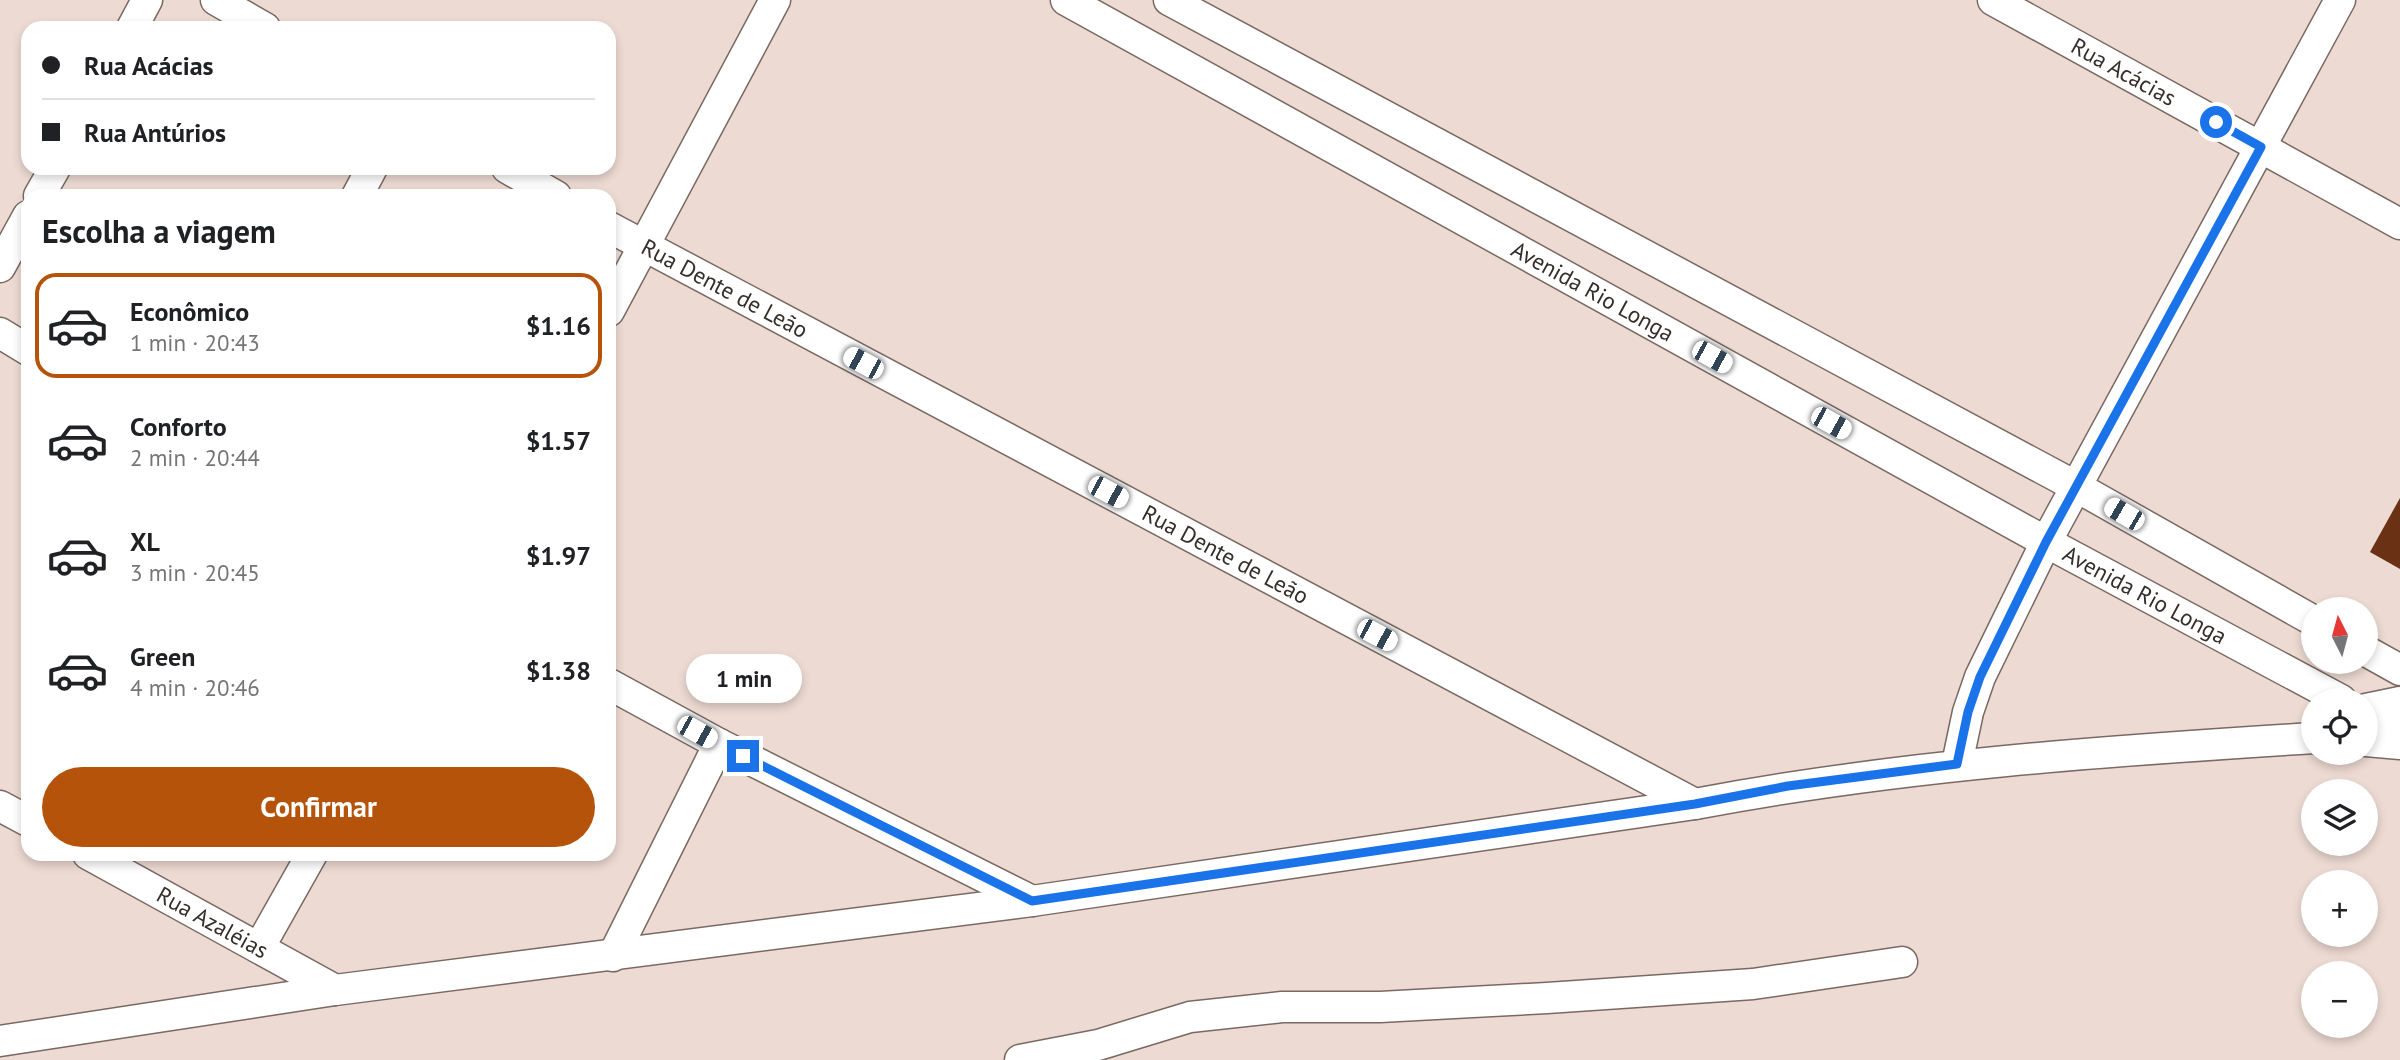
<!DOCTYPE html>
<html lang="pt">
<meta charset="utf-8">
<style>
body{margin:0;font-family:"PT Sans",sans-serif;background:#f6f6f6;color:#202124;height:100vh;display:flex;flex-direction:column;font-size:26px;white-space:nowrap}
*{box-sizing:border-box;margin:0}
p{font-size:23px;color:#757577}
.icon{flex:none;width:38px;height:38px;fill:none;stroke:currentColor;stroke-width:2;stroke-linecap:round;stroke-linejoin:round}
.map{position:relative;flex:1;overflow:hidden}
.sheet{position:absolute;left:21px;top:189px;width:595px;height:672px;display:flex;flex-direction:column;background:#fff;border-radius:21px;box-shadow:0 4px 10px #0003}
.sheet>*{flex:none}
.hud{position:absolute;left:21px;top:21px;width:595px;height:154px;border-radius:21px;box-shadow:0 4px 10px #0003;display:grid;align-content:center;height:154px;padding:0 21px;background:#fff}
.needle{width:46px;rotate:354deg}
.tools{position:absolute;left:2301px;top:597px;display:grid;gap:14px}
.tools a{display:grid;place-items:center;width:77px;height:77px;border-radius:50%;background:#fff;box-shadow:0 4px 10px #0003;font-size:35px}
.end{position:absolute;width:32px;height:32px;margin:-16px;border:9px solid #1a73e8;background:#fff;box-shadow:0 0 0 4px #fff}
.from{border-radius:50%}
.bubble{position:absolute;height:49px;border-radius:24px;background:#fff;box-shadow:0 4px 10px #0003;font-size:23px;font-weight:600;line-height:49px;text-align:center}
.car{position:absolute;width:21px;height:42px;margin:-21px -10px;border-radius:9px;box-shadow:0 0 5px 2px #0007;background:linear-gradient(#fff 24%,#345 0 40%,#fff 0 76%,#345 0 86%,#fff 0)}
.hud b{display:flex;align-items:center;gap:24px;height:66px;font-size:26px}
.hud b+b{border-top:2px solid #e0e0e0}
.hud i{width:18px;height:18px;background:#202124}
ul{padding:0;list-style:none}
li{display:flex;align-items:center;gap:21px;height:105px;margin:0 14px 10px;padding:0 7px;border:4px solid transparent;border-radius:21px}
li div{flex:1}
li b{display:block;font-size:26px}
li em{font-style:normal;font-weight:600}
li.active{border-color:#b45309}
li>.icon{width:63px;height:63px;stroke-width:1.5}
h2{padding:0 21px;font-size:32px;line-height:84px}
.cta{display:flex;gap:14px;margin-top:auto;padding:14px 21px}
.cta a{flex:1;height:80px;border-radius:42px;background:#b45309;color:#fff;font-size:28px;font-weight:600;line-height:80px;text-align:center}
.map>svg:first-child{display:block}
.building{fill:#6b3114}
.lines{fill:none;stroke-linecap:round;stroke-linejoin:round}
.minor-casing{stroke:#796962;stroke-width:33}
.minor{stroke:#fff;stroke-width:30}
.route{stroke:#1a73e8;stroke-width:9}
.labels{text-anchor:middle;stroke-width:7;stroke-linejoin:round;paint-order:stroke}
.street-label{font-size:23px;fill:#352e2b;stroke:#fae8e0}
</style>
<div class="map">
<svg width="2400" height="1060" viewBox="0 0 2400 1060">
<rect width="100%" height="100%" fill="#eddbd3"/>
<path class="building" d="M2400 498V569L2370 552Z"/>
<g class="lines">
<g class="minor-casing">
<g id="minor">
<path d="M216 0 265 28"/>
<path id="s1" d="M1066 0 2046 542 2341 700"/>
<path d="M1169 0 2077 487 2314 621"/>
<path id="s2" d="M1993 0 2400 224"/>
<path d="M132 28 147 0"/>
<path d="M507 168 556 196"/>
<path d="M39 196 55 168"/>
<path d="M357 196 372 168"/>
<path id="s3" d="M609 227 1695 804"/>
<path d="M0 267 28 216"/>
<path d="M609 311 775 0"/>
<path d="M0 333 28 350"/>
<path d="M2366 651 2400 670"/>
<path d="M609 684 719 744 1032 901"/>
<path d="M2366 709 2400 702"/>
<path d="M2366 714 2400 732"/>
<path d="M2366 741 2400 744"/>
<path d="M1957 764 1968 712 1980 677 2046 542 2340 0"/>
<path d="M0 806 28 821"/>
<path id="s4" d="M88 854 335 990"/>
<path d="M259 948 312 854"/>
<path d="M613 956 719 744"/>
<path d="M0 1041 335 990 1032 901 1695 804C1900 765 2106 751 2314 738"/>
<path d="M1020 1060 1098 1045 1190 1017 1282 1007H1380L1547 998 1753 984 1902 962"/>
</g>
</g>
<use href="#minor" class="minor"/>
</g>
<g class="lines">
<path class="route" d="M743 756 1032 901 1695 804 1788 786 1957 764 1968 712 1980 677 2046 542 2261 147 2216 122"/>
</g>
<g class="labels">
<g class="street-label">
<text dy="8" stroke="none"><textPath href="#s2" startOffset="149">Rua Acácias</textPath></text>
<text dy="8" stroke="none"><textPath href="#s3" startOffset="131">Rua Dente de Leão</textPath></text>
<text dy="8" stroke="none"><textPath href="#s1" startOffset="602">Avenida Rio Longa</textPath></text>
<text dy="8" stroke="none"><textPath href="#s3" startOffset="698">Rua Dente de Leão</textPath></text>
<text dy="8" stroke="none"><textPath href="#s1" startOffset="1232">Avenida Rio Longa</textPath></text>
<text dy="8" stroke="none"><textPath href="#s4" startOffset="142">Rua Azaléias</textPath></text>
</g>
</g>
</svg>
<div class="tools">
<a><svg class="needle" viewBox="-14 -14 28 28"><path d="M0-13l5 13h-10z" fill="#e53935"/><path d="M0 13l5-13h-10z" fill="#757577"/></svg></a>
<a><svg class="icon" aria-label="locate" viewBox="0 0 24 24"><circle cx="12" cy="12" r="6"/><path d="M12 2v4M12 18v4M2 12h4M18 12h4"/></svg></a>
<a><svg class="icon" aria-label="layers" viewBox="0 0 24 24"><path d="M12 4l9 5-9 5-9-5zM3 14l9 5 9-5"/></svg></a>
<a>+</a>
<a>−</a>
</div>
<i class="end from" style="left:2216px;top:122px"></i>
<i class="end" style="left:743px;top:756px"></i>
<div class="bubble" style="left:686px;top:654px;width:116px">1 min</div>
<i class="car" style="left:1712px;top:357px;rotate:119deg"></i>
<i class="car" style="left:863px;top:363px;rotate:298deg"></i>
<i class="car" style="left:1831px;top:423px;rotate:119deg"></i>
<i class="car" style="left:1108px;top:492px;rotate:118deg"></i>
<i class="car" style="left:2124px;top:514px;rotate:300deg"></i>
<i class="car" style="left:1377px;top:635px;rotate:118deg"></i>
<i class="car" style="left:697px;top:732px;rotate:119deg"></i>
<div class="hud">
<b><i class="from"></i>Rua Acácias</b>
<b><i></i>Rua Antúrios</b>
</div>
<section class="sheet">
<h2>Escolha a viagem</h2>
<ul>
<li class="active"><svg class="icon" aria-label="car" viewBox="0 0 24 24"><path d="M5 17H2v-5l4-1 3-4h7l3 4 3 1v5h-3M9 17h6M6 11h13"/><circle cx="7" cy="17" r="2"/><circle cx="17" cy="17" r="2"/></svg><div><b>Econômico</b><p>1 min · 20:43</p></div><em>$1.16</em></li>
<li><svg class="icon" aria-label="car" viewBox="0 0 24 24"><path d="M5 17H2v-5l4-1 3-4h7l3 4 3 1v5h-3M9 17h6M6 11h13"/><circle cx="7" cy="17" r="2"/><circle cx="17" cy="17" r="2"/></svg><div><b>Conforto</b><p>2 min · 20:44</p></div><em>$1.57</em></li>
<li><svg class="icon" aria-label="car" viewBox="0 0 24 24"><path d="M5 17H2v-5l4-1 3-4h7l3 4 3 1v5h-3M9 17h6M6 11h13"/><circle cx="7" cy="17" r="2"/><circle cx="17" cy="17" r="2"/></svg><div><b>XL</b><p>3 min · 20:45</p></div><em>$1.97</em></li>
<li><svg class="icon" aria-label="car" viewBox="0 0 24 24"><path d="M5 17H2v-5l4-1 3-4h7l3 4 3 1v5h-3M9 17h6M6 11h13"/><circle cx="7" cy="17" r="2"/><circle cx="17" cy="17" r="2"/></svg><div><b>Green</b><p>4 min · 20:46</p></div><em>$1.38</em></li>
</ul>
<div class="cta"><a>Confirmar</a></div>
</section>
</div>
